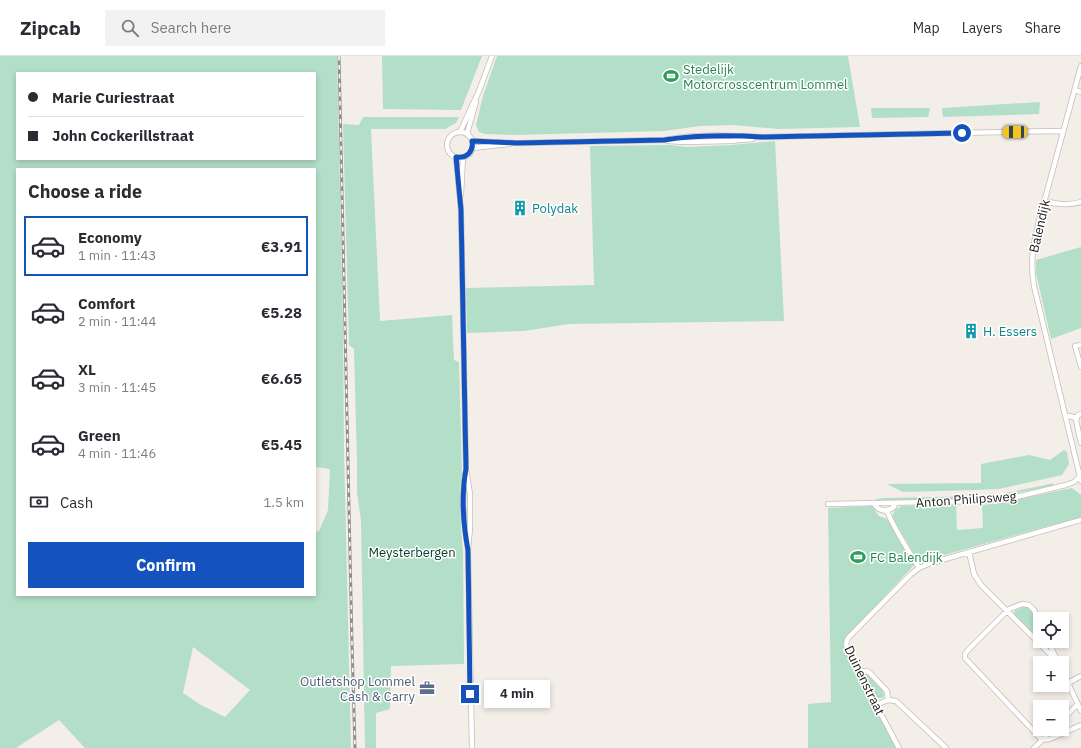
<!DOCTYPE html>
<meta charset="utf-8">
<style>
body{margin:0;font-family:"IBM Plex Sans",sans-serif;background:#f2f2f3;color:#2b2b33;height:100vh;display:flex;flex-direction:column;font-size:15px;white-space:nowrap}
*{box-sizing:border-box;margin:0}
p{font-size:13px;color:#7c7c81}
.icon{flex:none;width:22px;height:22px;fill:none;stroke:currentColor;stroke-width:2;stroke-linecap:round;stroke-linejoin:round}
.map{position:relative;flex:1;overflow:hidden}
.details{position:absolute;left:16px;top:112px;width:300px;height:428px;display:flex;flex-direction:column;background:#fff;border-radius:0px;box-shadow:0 2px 6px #0003}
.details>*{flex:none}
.guide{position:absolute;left:16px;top:16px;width:300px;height:88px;border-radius:0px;box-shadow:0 2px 6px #0003;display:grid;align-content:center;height:88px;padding:0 12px;background:#fff}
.controls{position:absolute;left:1033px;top:556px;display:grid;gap:8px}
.controls a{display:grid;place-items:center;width:36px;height:36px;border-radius:0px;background:#fff;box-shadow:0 2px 6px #0003;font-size:20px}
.end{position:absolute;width:18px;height:18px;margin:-9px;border:5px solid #1453be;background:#fff;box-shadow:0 0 0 2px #fff}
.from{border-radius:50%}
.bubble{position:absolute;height:28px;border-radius:0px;background:#fff;box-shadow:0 2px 6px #0003;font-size:13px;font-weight:700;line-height:28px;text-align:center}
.car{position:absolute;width:12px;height:24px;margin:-12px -6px;border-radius:5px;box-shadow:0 0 3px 1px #0007;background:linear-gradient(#f5c518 24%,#345 0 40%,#f5c518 0 76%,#345 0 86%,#f5c518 0)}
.guide b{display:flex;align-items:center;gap:14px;height:38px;font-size:15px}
.guide b+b{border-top:1px solid #e1e1e2}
.guide i{width:10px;height:10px;background:#2b2b33}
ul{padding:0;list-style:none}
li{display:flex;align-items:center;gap:12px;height:60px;margin:0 8px 6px;padding:0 4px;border:2px solid transparent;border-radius:0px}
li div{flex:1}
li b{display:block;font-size:15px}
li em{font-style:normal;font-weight:700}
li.active{border-color:#1453be}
li>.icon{width:36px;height:36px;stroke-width:1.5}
h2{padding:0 12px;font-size:18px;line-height:48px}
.pay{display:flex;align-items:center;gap:10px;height:44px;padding:0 12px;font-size:15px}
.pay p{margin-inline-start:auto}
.button{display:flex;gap:8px;margin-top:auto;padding:8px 12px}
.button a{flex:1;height:46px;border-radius:0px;background:#1453be;color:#fff;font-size:16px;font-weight:700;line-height:46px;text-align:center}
header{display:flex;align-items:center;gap:24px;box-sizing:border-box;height:56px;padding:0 20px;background:#fff;border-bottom:1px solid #e1e1e2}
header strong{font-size:19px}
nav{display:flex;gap:22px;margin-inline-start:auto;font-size:14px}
.search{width:280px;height:36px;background:#f2f2f3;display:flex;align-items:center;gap:10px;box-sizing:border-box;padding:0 14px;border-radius:0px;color:#7c7c81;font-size:15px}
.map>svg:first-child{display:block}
.green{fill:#b3dec8;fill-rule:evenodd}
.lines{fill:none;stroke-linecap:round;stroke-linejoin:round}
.minor-casing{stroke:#c3bdb7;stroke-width:6}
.minor{stroke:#fff;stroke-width:4.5}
.rail-casing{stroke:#918d89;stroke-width:3}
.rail{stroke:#fff;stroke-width:1.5;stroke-dasharray:4.5;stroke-linecap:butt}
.route{stroke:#1453be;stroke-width:5}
.labels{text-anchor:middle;stroke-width:3;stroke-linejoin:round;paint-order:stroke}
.leisure-label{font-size:13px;fill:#27864d;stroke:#fff;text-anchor:start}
.culture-label{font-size:13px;fill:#0d838f;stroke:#fff;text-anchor:start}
.street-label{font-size:13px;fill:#23211f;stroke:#fff}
.park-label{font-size:13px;fill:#02402a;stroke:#fff}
.service-label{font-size:13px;fill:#4e5e75;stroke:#fff;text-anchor:end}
</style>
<header>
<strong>Zipcab</strong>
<div class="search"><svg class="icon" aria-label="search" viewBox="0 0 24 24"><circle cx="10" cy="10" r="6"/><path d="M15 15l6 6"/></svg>Search here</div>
<nav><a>Map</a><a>Layers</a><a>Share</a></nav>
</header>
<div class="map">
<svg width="1081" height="692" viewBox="0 0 1081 692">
<rect width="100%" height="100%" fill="#f4eee8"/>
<path class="green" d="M0 0H337L343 272 344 396 351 692H85L59 664 16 692H0ZM17 17H315V103H17ZM17 113H315V411L330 413 328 454 319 475 315 476V539H17ZM193 591 250 634 225 661 201 649 183 637Z
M382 0H482L461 54 383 53Z
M497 0H848L860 71 778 73 732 69 700 70 664 75 514 79 485 78 479 76 476 69 483 40Z
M1040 46 1039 58 943 61 942 52Z
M871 52H930L928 61 872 62Z
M363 61H459L456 67 445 73H371L380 265 452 259 454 304 459 306 462 418 460 432 461 473 463 494 464 608 391 610 390 653 376 657V692H365L361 465 357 436V406L354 293 349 289 343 68 359 69Z
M775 85 784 265 569 268 524 275 467 277 466 232 594 229 590 90 671 89 687 91 730 89Z
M1081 191V272L1051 283 1036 217V204Z
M1064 394 1067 396 1069 408 1062 419 999 433 975 434 903 436 887 428 981 427V408L1029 399 1050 404Z
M1053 427V430L1005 439 1006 437 1045 429Z
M1072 432 1081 439V461L919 506 892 461 895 454 902 450 956 449 957 474 983 472 982 449 1001 447Z
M980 440H988V442L876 445V443L885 442Z
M872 450 879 460 887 463 915 508 883 542 845 582 844 589 850 606 896 692H808V648L831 646 828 452Z
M1026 550 1032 554 1040 571V585H1046L1049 590 1047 592 1015 560 1014 557 1015 554Z
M864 617 867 618 883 635 884 639 883 642H878L876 640 864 619Z"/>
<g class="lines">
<g class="minor-casing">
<path id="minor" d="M1081 10 1039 165C1033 189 1030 205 1034 230L1081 425
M1075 34 1081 36
M460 76 479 35 492 0
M447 89a13 13 0 1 1 26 0a13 13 0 1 1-26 0Z
M468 79V74L476 46
M472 85 517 87 664 84C696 78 729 79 762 81L1058 75 1063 76
M668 85 685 86 730 85 752 83
M472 92 509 88
M456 101 461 154 466 413 470 438V472L468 494
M461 138 463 101
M1044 145C1057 148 1068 150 1081 146
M1081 289 1075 290 1081 311
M1081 358 1078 359 1076 364 1081 387
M1066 361 1069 360 1077 362
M465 418C461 443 464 469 468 494L472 692
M873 447C879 455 886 457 894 451L895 447
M828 448 982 445 1016 441 1066 429 1074 426 1080 420
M887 455C895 475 908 493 919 512
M969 496 974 518 981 529 1058 606
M1040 567 1034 554 1029 549 1022 548 1009 553 968 594 965 598V602L1042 684
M1048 585 1056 602
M1062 614 1081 655
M858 615H866L869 616 887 635 888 644
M1068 627 1081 620
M876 649 888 644 896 645 946 692
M1062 664 1078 648
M1042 684 1050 683 1081 669
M899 692 848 596C846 590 845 586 849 581L911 518 919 512 931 507 1081 464
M1034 692 1053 673"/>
</g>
<use href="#minor" class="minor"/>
<g class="rail-casing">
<path id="rail" d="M339 0 352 588 355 692"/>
</g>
<use href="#rail" class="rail"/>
</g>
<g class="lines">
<path class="route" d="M470 638 468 494C463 467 461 440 466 413L461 154 456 101C467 103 474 95 472 85L517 87 664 84C696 79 729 79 762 81L962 77"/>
</g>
<defs>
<g id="stadium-bare" transform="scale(1.2)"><path d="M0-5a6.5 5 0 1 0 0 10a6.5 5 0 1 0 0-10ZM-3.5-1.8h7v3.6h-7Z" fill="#2e9e5b" stroke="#fff" stroke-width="2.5" paint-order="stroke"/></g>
<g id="building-bare" transform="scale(1.2)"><path d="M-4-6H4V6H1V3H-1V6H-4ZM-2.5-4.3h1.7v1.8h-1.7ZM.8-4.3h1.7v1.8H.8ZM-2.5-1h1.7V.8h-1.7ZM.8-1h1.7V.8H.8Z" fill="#0f9aa8" stroke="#fff" stroke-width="2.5" paint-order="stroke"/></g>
<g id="office-bare" transform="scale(1.2)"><path d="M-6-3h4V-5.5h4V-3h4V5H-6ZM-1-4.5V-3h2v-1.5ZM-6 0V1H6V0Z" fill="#5c6f8a" stroke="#fff" stroke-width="2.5" paint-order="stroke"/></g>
</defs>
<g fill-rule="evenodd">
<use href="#stadium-bare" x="671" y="20"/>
<use href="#building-bare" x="520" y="152"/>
<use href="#building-bare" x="971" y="275"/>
<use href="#stadium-bare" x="858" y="501"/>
<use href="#office-bare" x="427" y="632"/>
</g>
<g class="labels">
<g class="leisure-label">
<text x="683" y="18">Stedelijk<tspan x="683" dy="15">Motorcrosscentrum Lommel</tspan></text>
<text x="870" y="506">FC Balendijk</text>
</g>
<g class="culture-label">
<text x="532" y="157">Polydak</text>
<text x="983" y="280">H. Essers</text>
</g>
<g class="street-label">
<text transform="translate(1039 170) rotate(-77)" y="5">Balendijk</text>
<text transform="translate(966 443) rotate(-4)" y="5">Anton Philipsweg</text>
<text transform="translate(865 624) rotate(64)" y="5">Duinenstraat</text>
</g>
<g class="park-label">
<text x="412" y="501">Meysterbergen</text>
</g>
<g class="service-label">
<text x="415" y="630">Outletshop Lommel<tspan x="415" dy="15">Cash &amp; Carry</tspan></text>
</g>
</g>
</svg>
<div class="controls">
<a><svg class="icon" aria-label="locate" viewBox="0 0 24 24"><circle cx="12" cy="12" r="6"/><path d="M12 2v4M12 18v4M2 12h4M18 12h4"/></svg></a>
<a>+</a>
<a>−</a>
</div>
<i class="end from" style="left:962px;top:77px"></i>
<i class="end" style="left:470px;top:638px"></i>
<div class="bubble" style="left:484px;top:624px;width:66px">4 min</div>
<i class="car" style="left:1015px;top:76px;rotate:269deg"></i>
<div class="guide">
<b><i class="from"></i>Marie Curiestraat</b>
<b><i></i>John Cockerillstraat</b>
</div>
<section class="details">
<h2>Choose a ride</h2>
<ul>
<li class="active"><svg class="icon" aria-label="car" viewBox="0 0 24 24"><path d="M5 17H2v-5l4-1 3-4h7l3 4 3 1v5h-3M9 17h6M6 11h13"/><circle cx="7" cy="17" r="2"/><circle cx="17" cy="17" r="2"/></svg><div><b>Economy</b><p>1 min · 11:43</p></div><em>€3.91</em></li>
<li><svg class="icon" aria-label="car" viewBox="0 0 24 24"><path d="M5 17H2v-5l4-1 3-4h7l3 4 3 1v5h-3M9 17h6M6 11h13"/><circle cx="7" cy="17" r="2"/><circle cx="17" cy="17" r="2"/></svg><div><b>Comfort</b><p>2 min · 11:44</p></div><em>€5.28</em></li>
<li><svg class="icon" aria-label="car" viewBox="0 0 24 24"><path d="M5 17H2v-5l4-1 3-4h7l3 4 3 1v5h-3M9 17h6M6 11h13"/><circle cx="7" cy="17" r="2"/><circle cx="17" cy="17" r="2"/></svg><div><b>XL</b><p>3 min · 11:45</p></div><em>€6.65</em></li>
<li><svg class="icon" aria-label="car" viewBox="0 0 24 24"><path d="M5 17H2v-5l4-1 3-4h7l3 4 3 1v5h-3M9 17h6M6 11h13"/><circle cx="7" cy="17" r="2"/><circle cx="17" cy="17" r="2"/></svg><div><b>Green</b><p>4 min · 11:46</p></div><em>€5.45</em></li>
</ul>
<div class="pay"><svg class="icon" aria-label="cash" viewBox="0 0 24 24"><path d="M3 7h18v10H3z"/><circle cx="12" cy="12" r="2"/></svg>Cash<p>1.5 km</p></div>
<div class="button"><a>Confirm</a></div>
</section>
</div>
